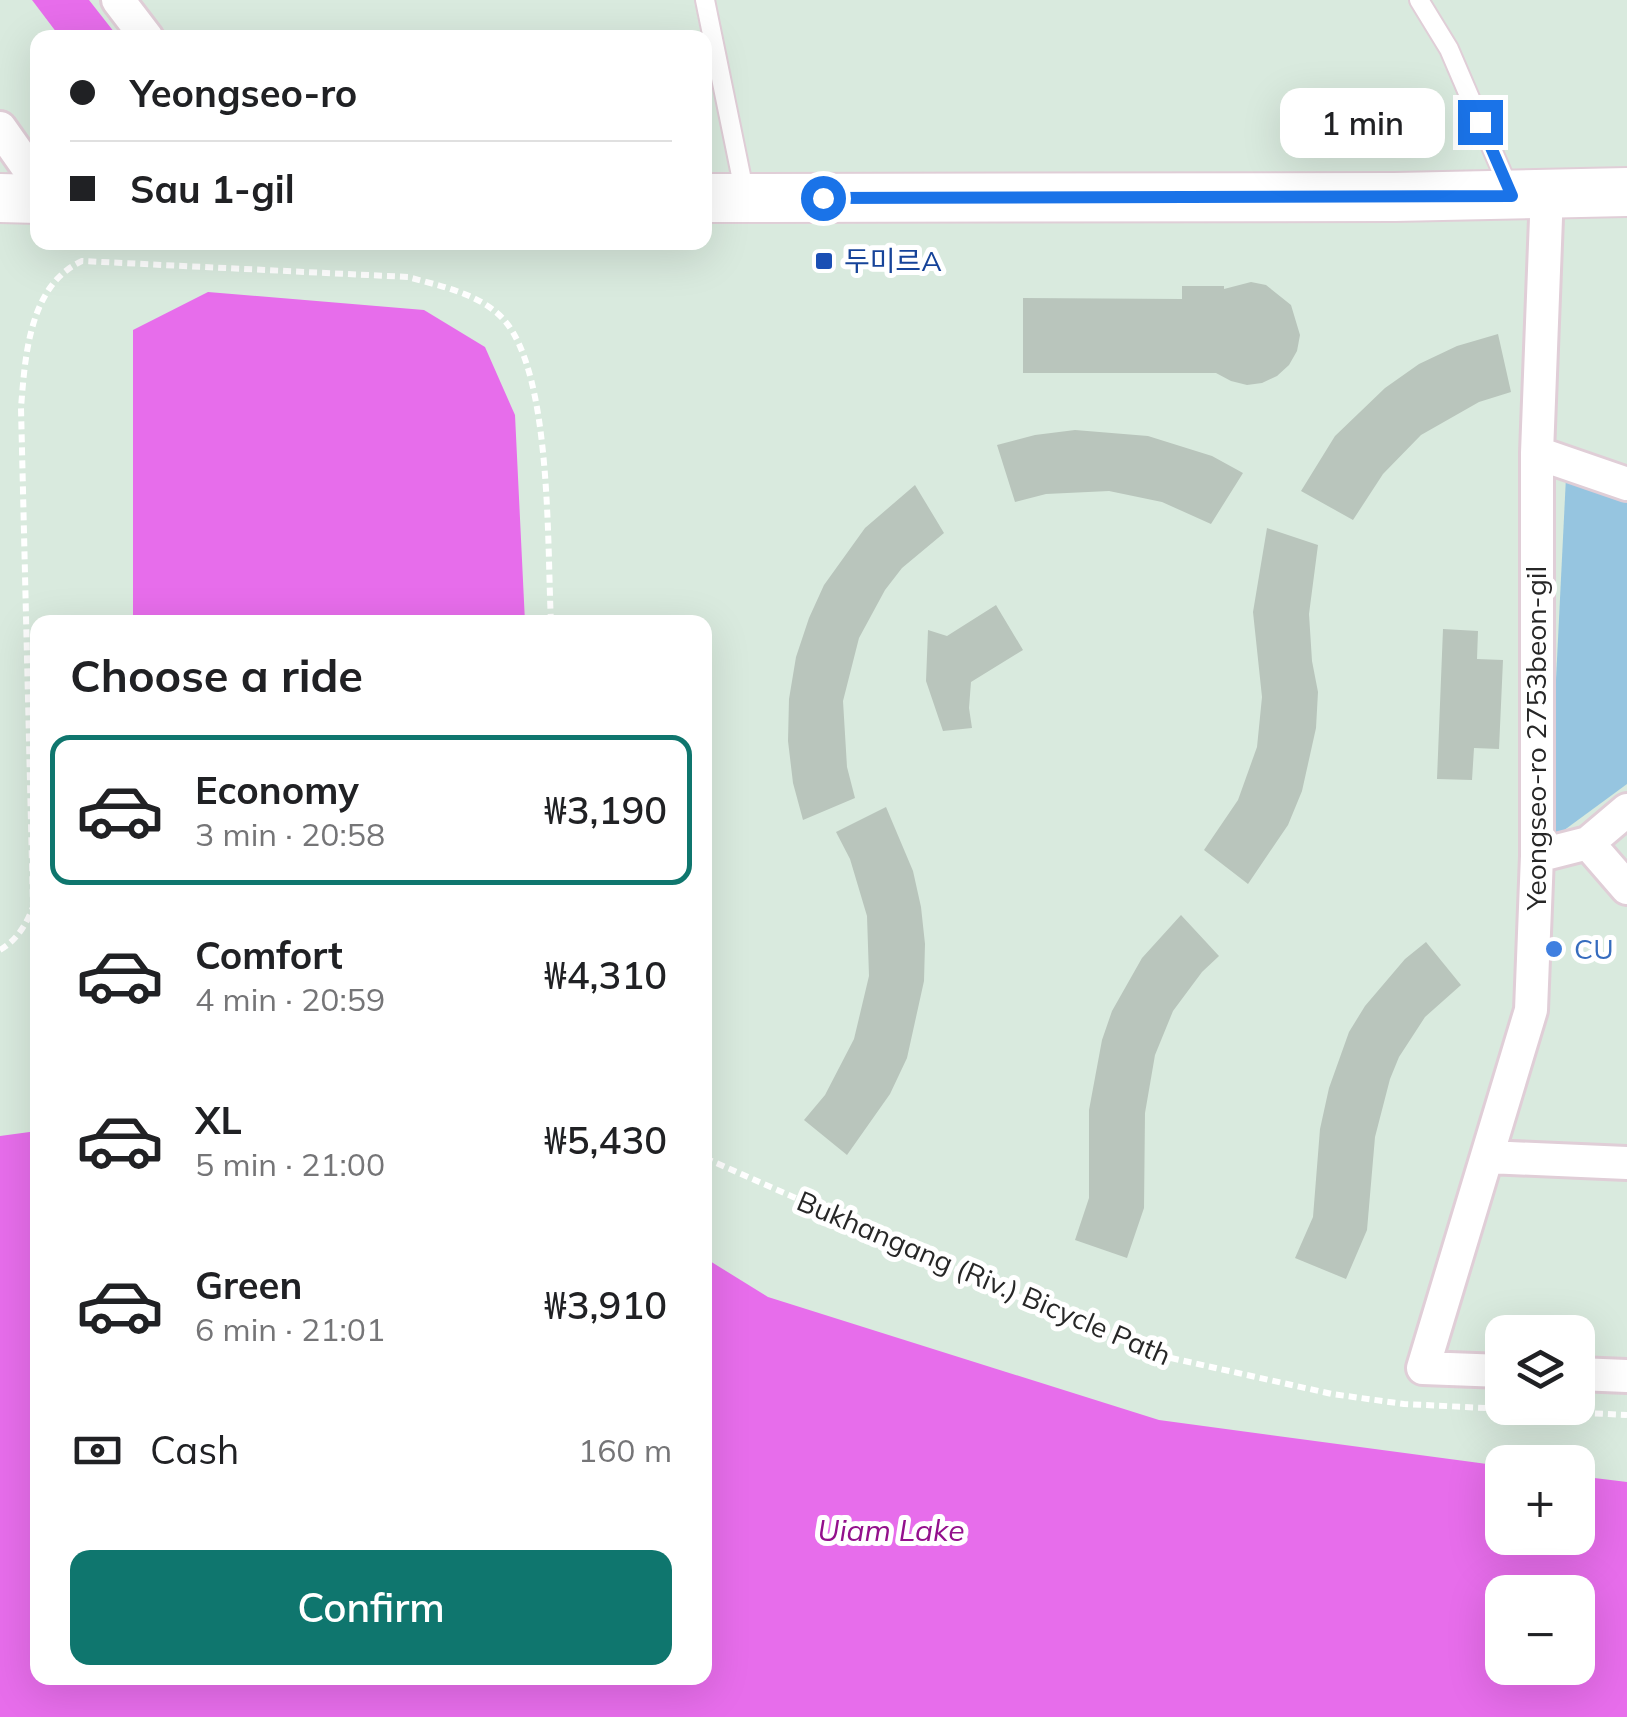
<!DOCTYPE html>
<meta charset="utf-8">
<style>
body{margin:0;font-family:Mulish,"Noto Sans KR",sans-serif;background:#f6f6f6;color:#202124;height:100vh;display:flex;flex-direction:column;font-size:38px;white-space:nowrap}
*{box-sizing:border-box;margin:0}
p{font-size:32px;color:#757577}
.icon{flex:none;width:55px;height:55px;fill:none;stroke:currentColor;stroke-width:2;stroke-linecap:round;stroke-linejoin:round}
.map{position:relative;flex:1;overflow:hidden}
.details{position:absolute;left:30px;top:615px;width:682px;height:1070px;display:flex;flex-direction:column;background:#fff;border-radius:20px;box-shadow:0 10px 40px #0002}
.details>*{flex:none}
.hud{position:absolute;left:30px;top:30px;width:682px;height:220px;border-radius:20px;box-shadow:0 10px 40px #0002;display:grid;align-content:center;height:220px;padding:0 40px;background:#fff}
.fabs{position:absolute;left:1485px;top:1315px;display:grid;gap:20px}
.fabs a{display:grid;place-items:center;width:110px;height:110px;border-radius:20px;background:#fff;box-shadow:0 10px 40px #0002;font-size:50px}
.end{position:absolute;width:45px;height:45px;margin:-22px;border:12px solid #1a73e8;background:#fff;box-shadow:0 0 0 5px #fff}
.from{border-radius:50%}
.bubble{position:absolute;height:70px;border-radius:20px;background:#fff;box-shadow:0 10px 40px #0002;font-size:32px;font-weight:600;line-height:70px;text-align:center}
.hud b{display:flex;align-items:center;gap:35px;height:95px;font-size:38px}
.hud b+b{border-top:2px solid #e0e0e0}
.hud i{width:25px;height:25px;background:#202124}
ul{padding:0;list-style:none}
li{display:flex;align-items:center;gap:30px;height:150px;margin:0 20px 15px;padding:0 20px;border:5px solid transparent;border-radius:20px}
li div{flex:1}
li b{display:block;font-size:38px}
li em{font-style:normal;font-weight:600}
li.active{border-color:#0f766e}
li>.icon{width:90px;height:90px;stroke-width:1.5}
h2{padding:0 40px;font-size:45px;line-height:120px}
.pay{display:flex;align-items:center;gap:25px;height:110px;padding:0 40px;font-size:38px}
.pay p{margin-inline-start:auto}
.action{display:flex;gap:20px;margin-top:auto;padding:20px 40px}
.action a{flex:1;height:115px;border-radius:20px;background:#0f766e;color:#fff;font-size:40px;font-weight:600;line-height:115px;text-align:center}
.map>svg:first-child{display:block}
.green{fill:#96c5e0}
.water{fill:#e76deb;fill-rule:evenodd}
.building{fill:#b9c5bc}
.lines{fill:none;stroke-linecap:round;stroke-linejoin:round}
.lane-casing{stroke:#e0ced7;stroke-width:22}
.street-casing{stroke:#e0ced7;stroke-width:38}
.secondary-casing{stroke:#e0ced7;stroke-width:52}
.path{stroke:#fff;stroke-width:6;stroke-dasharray:8 5;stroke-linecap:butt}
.lane{stroke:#fff;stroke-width:18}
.street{stroke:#fff;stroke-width:32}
.secondary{stroke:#fff;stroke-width:48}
.route{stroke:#1a73e8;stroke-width:12}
.transit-dot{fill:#1a4fb4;stroke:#fff;stroke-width:4}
.shop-dot{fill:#3f7fe0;stroke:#fff;stroke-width:4}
.labels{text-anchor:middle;stroke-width:10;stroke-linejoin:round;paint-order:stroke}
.transit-label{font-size:28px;fill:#164399;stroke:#fff;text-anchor:start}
.street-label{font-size:28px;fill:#272727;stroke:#fff}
.shop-label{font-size:28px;fill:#366cbe;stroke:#fff;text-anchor:start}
.water-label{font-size:30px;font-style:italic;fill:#93108c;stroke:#fff}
</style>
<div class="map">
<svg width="1627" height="1717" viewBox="0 0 1627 1717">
<rect width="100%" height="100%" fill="#d9eade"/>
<path class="green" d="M1566 477 1627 495V784L1548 842Z"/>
<path class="water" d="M32 0H89L118 37H60Z
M208 292 424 310 485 347 515 415 525 622H133V330Z
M37 1131 38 1678H705V1258L768 1297 1159 1420 1502 1466V1538H1578V1476L1627 1482V1717H0V1136ZM1502 1592H1578V1668H1502Z"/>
<path class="building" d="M1251 282 1266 285 1291 305 1300 335 1297 351 1289 365 1277 376 1262 383 1247 385 1231 381 1216 373H1023V298L1182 299V286H1224V289Z
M1498 334 1511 392 1479 402 1421 435 1383 474 1353 520 1301 491 1335 436 1385 388 1419 364 1457 346Z
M1075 430 1148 436 1212 456 1243 473 1211 524 1162 502 1109 491 1046 494 1015 502 997 445 1035 435Z
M915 485 944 533 902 568 885 590 859 638 843 701 847 767 855 798 803 820 793 783 788 741 789 699 796 657 809 618 824 585 865 528Z
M1267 528 1318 545 1309 614 1312 661 1318 692 1316 728 1302 791 1288 825 1248 884 1204 850 1238 800 1257 747 1262 697 1253 612Z
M996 605 1023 650 971 682 969 708 972 728 943 731 926 681 928 630 947 636Z
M1443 629 1478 631 1477 659 1503 660 1499 749 1474 748 1472 780 1437 779Z
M886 807 913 871 921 907 925 944 924 981 907 1058 890 1094 847 1155 804 1120 825 1095 854 1039 869 976 867 916 850 859 836 832Z
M1181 915 1219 956 1202 972 1173 1011 1155 1055 1145 1113 1144 1208 1127 1258 1075 1240 1089 1198V1110L1102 1040 1112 1011 1142 958Z
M1426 942 1461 985 1425 1017 1399 1057 1390 1079 1375 1137 1367 1230 1346 1279 1295 1258 1313 1217 1320 1129 1329 1088 1349 1032 1365 1006 1405 959Z"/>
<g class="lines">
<g class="lane-casing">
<path id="lane" d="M705 0 745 195
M1419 0 1449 49 1510 191"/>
</g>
<g class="street-casing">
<path id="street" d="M118 0 147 38
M0 128 38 182
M1537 453 1627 484
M1588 843 1627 888
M1537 856 1588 843 1627 810
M1488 1157 1627 1163
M1502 1371 1423 1368 1531 1010 1537 856V453L1547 192
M1578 1374 1627 1376"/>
</g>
<g class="secondary-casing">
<path id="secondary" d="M0 198 38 199
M705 198 1395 197 1627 192"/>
</g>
<path class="path" d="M0 950C17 940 26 925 33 907L21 408C25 357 29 285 82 261L408 277C440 286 482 294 505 321 552 377 547 547 551 622
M705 1158 1030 1302 1171 1358 1332 1394 1404 1404 1627 1415"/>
<use href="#lane" class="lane"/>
<use href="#street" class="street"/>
<use href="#secondary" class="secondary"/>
</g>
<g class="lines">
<path class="route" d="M823 198 1512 196 1480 122"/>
</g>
<rect class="transit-dot" x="814" y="251" width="20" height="20" rx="5"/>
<circle class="shop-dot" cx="1554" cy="949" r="10"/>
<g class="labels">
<g class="transit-label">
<text x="844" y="271">두미르A</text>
</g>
<g class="street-label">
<text transform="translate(1536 738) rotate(-90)" y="10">Yeongseo-ro 2753beon-gil</text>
<text transform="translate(984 1278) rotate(23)" y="10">Bukhangang (Riv.) Bicycle Path</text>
</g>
<g class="shop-label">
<text x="1574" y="959">CU</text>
</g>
<g class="water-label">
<text x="891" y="1541">Uiam Lake</text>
</g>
</g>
</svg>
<div class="fabs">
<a><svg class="icon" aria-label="layers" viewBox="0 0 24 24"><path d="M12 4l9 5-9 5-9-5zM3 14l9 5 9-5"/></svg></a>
<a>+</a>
<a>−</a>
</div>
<i class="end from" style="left:823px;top:198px"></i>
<i class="end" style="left:1480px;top:122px"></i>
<div class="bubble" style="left:1280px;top:88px;width:165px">1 min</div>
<div class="hud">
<b><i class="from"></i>Yeongseo-ro</b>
<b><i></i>Sau 1-gil</b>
</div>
<section class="details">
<h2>Choose a ride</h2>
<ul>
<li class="active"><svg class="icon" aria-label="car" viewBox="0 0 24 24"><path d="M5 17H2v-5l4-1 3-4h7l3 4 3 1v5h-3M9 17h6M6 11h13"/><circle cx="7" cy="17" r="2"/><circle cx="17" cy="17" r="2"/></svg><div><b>Economy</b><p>3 min · 20:58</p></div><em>₩3,190</em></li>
<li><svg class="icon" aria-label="car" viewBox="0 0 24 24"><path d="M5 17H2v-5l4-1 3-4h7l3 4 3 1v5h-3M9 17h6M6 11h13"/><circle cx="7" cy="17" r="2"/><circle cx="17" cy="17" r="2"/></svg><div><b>Comfort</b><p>4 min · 20:59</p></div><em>₩4,310</em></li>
<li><svg class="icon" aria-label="car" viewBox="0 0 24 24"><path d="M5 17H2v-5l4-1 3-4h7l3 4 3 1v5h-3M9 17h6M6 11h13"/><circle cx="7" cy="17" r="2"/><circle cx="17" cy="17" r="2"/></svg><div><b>XL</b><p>5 min · 21:00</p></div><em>₩5,430</em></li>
<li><svg class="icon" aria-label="car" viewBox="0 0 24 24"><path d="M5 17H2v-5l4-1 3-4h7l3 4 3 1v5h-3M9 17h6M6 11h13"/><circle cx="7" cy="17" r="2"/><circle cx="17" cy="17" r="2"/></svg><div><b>Green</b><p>6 min · 21:01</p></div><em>₩3,910</em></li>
</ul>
<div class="pay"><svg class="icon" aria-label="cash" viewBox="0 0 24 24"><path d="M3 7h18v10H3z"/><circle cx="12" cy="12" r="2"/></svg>Cash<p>160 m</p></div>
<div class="action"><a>Confirm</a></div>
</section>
</div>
